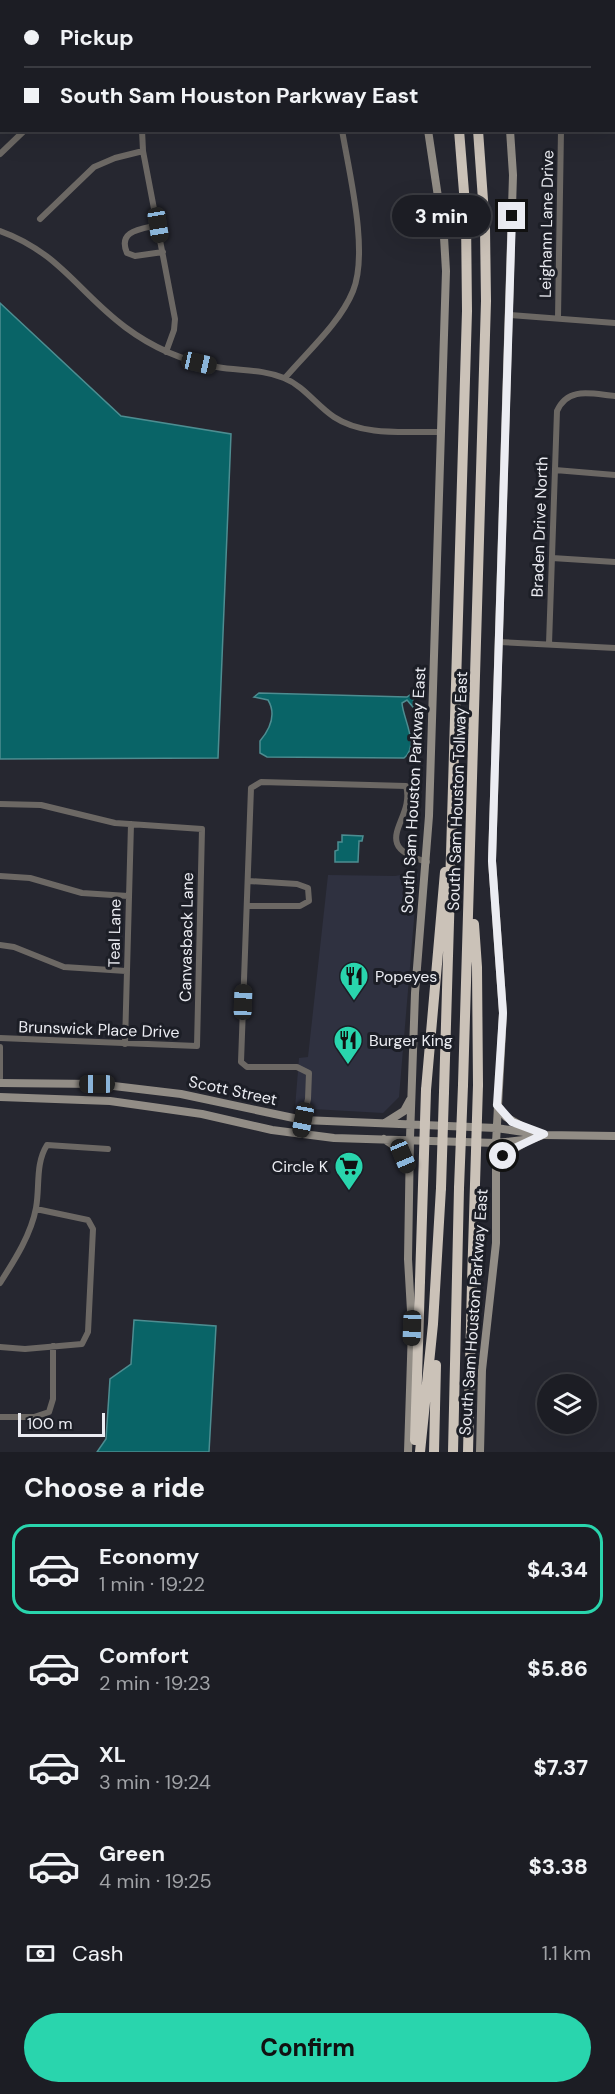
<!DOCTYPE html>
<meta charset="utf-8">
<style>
body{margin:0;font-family:"DM Sans",sans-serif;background:#25262c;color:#f1f3f6;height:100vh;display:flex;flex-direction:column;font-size:22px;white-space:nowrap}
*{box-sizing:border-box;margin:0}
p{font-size:20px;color:#a0a2a6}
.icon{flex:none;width:33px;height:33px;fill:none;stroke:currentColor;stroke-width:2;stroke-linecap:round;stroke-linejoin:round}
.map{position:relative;height:1452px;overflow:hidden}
.drawer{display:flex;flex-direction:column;background:#1c1d24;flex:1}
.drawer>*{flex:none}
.banner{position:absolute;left:0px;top:0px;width:615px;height:132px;box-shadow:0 6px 24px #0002,0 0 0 2px #3a3b41;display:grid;align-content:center;height:132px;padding:0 24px;background:#1c1d24}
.tools{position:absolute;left:537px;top:1374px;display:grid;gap:12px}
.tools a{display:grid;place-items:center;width:60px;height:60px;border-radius:50%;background:#1c1d24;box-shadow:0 6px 24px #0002,0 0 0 2px #3a3b41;font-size:30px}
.scale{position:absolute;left:18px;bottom:15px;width:87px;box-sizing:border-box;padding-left:6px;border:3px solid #ebecf2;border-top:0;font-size:16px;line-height:21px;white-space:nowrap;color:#ebecf2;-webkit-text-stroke:4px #1c1e26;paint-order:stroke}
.end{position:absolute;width:27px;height:27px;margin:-14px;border:8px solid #ebecf2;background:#111;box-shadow:0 0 0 3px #111}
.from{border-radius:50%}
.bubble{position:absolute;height:42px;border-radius:21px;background:#1c1d24;box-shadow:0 6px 24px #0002,0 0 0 2px #3a3b41;font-size:20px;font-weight:800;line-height:42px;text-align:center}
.car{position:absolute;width:18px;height:36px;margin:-18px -9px;border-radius:8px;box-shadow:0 0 4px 2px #0007;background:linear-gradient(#222 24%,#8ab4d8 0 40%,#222 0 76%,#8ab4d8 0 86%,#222 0)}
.banner b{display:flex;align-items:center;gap:21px;height:57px;font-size:22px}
.banner b+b{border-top:2px solid #3a3b41}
.banner i{width:15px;height:15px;background:#f1f3f6}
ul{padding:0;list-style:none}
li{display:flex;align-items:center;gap:18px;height:90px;margin:0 12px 9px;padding:0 12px;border:3px solid transparent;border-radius:18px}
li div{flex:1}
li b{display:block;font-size:22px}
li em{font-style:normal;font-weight:800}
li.current{border-color:#29d5ad}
li>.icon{width:54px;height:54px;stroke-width:1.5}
h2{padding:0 24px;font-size:27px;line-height:72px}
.pay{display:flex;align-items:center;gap:15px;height:66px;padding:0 24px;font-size:22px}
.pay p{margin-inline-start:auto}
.primary-button{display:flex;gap:12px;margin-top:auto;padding:12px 24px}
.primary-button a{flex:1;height:69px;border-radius:36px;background:#29d5ad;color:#111;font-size:24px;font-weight:800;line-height:69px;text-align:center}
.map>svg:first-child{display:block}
.built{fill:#2f3140}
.water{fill:#096467;stroke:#4d8d91;stroke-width:1.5}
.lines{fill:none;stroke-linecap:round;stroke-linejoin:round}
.street{stroke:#6c6864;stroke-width:6}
.secondary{stroke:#928d86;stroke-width:8}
.highway{stroke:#cbc2b8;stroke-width:10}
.highway-bridge{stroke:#cbc2b8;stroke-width:10}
.route{stroke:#ebecf2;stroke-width:8}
.labels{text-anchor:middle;stroke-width:6;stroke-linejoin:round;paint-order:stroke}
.street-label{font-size:16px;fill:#ebecf2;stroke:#1c1e26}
.poi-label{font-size:16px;fill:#ebecf2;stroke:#1c1e26;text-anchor:start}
</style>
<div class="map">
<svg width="615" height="1452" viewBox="0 0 615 1452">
<rect width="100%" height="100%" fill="#262730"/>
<path class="built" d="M418 872 399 1097 383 1113 295 1108 299 1058 308 1057 328 875 395 876Z"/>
<path class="water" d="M0 303 121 416 231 434 218 758 0 759Z
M414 692 413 707 407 700 402 703C403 719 420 746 404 758L267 757 260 753V741C270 729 277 715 268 700L254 697 259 693 407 697Z
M342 835 363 836 362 841H359L358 862H335V851L338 850V842H342Z
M134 1320 216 1326 209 1452H97L106 1439 110 1379 131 1364Z"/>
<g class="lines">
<path class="street" d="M214 0V2
M547 2V0
M0 30H2
M142 130 143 151 175 319 174 330 166 352
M0 154 25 130
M40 219 94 167 115 158 143 151
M158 225C142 229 117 230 127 253L135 256 163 252
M0 231C59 252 79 293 125 327 153 348 183 361 217 367 239 371 262 369 284 378 304 386 316 405 334 417 364 437 407 431 441 432
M510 315 615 323
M558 318 561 130
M285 378C308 351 340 323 353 291 369 252 349 172 342 130
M555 470 615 475
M552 558 615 562
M499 642 615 648
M549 644 557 411C568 386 592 394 615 396
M0 804 41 805 115 823 202 829 197 1046 0 1038
M0 876 30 878 82 893 128 896
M247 906H300L309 901 308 888 297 884 248 881
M0 945 14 947 64 967 126 971
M125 1044 131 824
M0 1047V1078
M300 1134 308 1099 309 1073 297 1067H247L241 1062 251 788 261 782 406 786C416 820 366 845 427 862
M0 1283C14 1261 31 1235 36 1208 40 1187 35 1164 47 1145L108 1149
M0 1347 25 1349 82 1344 88 1332 93 1229 88 1220 36 1209
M0 1417H34L49 1412 53 1399V1346"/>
<path class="secondary" d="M406 0V2
M495 0V2
M0 1083 97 1084 181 1094 303 1120 496 1128 544 1135 615 1136
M0 1097 110 1101 202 1114 272 1130 334 1138 496 1143 532 1139 543 1135
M497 1105 506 1117 525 1128
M385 1123 404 1111 410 1100
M384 1139 399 1149 408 1167
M497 1168 503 1156 524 1143
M408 1452 412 1328 408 1259 410 1138 415 993 429 816 446 271 444 237 428 130
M480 1452 482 1370 496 1243V1143L503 1013 492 861 513 175 510 130"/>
<path class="highway" d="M440 0V2
M459 0 460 2
M474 924 477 967 478 1085
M463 1085 486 301 485 228 478 130
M426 1090 445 872
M444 1092 467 311 466 217 459 130
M415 1440 420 1281
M420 1452 433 1324 441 1188
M434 1452 436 1365
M453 1452 459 1188
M468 1452 472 1283"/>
<path class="highway-bridge" d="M441 1188 444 1092
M459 1188 463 1085
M420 1281 426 1090
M472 1283 478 1085"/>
</g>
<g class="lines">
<path class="route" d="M503 1156 510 1150 544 1134 512 1122 497 1105 503 1013 492 861 512 216"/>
</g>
<defs>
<g id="restaurant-pin" transform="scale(1.5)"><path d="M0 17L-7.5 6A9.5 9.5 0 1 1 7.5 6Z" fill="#29d5ad" stroke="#1c1e26"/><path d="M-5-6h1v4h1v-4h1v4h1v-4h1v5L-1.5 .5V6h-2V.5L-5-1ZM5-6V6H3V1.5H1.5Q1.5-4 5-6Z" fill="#111"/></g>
<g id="supermarket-pin" transform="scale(1.5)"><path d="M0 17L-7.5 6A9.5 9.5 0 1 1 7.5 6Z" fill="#29d5ad" stroke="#1c1e26"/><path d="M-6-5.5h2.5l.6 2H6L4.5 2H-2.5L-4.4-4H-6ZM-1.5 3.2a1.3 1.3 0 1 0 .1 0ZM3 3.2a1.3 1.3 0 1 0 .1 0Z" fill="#111"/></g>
</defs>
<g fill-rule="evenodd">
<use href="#restaurant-pin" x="354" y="976"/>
<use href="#restaurant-pin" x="348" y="1040"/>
<use href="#supermarket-pin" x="349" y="1166"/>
</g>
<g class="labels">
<g class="street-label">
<text transform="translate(546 224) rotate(-89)" y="6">Leighann Lane Drive</text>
<text transform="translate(539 527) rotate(-88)" y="6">Braden Drive North</text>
<text transform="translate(413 790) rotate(-87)" y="6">South Sam Houston Parkway East</text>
<text transform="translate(457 791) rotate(-88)" y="6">South Sam Houston Tollway East</text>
<text transform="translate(114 933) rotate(-89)" y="6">Teal Lane</text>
<text transform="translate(186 937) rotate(-89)" y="6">Canvasback Lane</text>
<text transform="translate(99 1029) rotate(2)" y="6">Brunswick Place Drive</text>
<text transform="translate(233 1090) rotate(12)" y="6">Scott Street</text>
<text transform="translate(473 1312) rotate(-86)" y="6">South Sam Houston Parkway East</text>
</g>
<g class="poi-label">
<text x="375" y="982">Popeyes</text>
<text x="369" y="1046">Burger King</text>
<text x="328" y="1172" text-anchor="end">Circle K</text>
</g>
</g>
</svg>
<div class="tools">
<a><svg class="icon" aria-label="layers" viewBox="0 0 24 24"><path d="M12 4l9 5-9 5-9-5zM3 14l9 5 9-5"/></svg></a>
</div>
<div class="scale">100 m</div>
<i class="end from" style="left:503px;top:1156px"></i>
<i class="end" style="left:512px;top:216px"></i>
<div class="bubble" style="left:392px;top:195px;width:99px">3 min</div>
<i class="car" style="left:158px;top:225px;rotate:171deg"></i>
<i class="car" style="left:199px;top:363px;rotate:103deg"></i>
<i class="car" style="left:243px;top:1002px;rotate:2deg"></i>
<i class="car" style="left:97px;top:1084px;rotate:270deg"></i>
<i class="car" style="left:303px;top:1120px;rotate:191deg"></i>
<i class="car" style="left:403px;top:1156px;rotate:157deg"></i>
<i class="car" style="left:412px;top:1328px;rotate:182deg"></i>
<div class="banner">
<b><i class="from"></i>Pickup</b>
<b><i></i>South Sam Houston Parkway East</b>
</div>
</div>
<section class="drawer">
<h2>Choose a ride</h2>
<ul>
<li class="current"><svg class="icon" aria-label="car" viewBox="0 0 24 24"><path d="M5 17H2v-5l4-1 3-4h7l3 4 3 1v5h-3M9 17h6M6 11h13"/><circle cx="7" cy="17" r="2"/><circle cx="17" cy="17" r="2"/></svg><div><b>Economy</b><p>1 min · 19:22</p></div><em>$4.34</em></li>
<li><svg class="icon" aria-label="car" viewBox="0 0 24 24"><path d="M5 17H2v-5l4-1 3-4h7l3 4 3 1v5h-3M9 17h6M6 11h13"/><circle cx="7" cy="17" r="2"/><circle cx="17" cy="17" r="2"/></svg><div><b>Comfort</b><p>2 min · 19:23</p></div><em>$5.86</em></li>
<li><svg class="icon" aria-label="car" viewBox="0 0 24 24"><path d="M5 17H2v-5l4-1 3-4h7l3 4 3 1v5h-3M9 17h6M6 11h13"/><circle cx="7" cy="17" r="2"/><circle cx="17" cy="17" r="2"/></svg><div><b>XL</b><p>3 min · 19:24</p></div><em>$7.37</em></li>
<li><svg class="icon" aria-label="car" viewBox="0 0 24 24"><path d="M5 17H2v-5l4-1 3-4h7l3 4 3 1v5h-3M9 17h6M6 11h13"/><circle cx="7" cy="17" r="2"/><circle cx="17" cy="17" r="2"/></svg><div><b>Green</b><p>4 min · 19:25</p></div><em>$3.38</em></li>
</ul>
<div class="pay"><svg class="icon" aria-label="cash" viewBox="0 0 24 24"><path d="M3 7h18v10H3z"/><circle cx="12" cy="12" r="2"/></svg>Cash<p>1.1 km</p></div>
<div class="primary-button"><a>Confirm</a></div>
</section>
